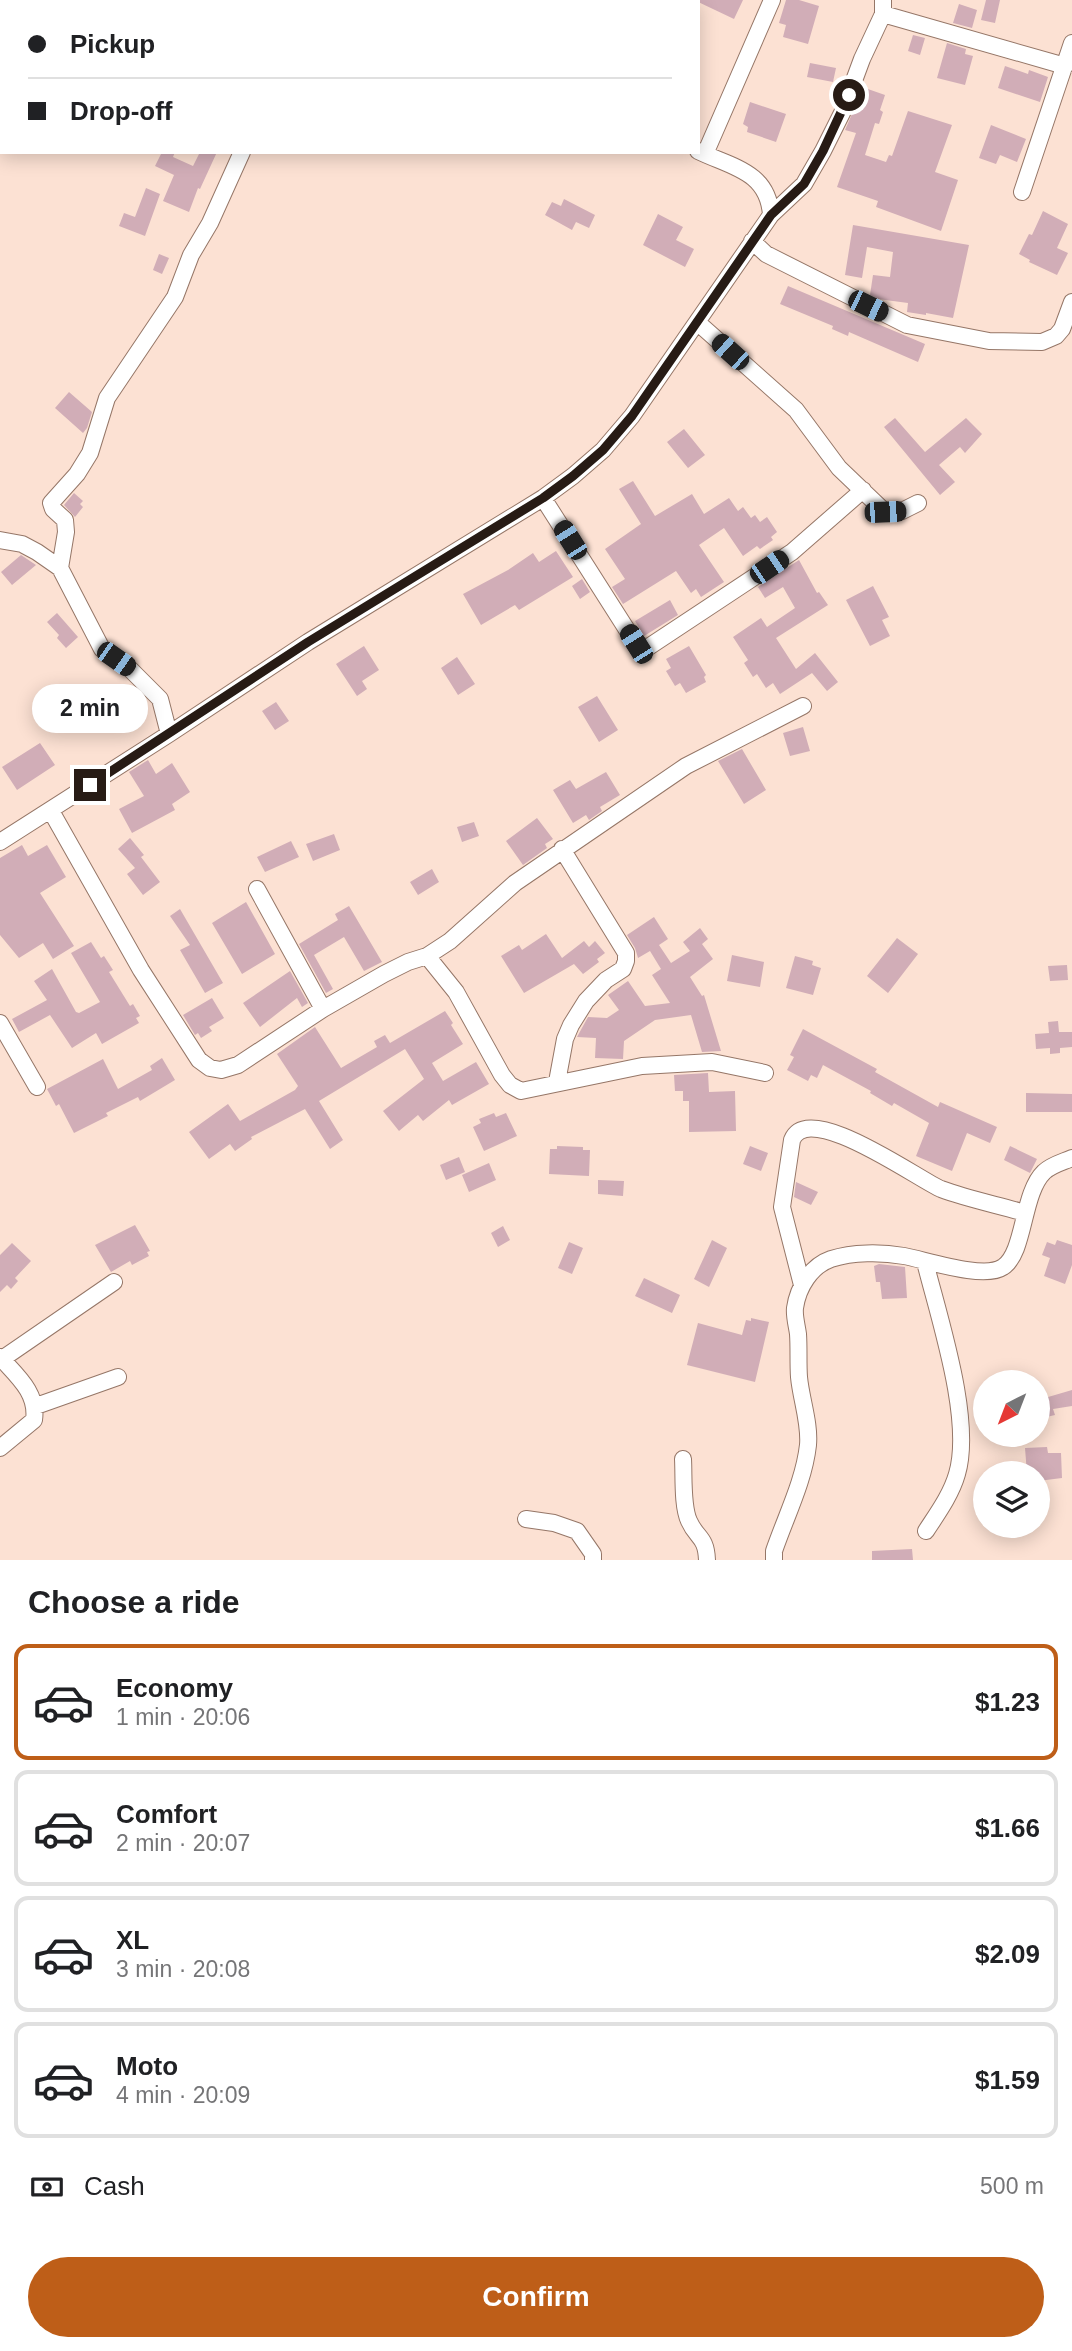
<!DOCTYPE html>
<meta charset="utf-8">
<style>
body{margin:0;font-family:Helvetica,sans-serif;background:#f6f6f6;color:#202124;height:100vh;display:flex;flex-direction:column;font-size:26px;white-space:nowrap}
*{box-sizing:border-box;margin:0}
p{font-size:23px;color:#757577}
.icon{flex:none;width:38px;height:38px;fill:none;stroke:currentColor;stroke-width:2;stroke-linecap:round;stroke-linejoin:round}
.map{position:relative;height:1560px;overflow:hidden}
.drawer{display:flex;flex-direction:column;background:#fff;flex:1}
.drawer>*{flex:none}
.top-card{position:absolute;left:0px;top:0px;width:700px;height:154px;box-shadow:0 4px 18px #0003;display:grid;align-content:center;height:154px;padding:0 28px;background:#fff}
.needle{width:46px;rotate:222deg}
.fabs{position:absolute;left:973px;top:1370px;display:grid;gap:14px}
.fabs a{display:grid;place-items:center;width:77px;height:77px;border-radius:50%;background:#fff;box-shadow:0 4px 18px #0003;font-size:35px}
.end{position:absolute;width:32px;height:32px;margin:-16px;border:9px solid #271b15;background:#fff;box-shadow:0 0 0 4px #fff}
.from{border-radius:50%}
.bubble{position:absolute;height:49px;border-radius:24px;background:#fff;box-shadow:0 4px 18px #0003;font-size:23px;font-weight:700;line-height:49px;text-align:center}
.car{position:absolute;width:21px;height:42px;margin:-21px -10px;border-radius:9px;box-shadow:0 0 5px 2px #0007;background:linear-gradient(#222 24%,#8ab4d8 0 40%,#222 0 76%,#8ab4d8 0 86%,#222 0)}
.top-card b{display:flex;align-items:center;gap:24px;height:66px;font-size:26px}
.top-card b+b{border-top:2px solid #e0e0e0}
.top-card i{width:18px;height:18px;background:#202124}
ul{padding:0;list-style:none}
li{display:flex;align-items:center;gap:21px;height:116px;margin:0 14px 10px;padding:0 14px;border:4px solid #e0e0e0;border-radius:14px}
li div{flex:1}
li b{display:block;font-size:26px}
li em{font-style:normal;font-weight:700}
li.selected{border-color:#be5e18}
li>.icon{width:63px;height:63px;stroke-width:1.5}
h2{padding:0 28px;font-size:32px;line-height:84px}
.pay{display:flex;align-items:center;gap:18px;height:77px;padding:0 28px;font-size:26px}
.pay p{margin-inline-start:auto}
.cta{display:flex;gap:14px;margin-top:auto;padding:14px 28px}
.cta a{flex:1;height:80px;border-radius:42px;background:#be5e18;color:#fff;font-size:28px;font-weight:700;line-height:80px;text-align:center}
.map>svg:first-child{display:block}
.building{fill:#d1adb7}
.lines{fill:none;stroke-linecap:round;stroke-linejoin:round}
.street-casing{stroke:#957667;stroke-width:18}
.street{stroke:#fff;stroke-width:16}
.route{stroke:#271b15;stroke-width:9}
</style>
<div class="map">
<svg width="1072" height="1560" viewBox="0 0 1072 1560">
<rect width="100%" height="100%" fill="#fce1d3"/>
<path class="building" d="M694 0H743L734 19Z
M786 0H799L819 6 808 44 783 37 786 25 779 23Z
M986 0H1000L995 23 981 20Z
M959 4 977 10 972 28 953 23Z
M913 35 925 38 920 55 908 51Z
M947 43 966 49 965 54 973 56 965 85 937 78Z
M810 63 836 68 833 82 807 77Z
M1005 66 1028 74 1029 70 1048 77 1040 102 998 88Z
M865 88 885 95 880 110 883 112 879 124 875 123 865 155 886 162 889 155 892 156 908 111 952 125 935 172 958 180 941 231 876 207 878 201 837 187 856 133 845 130 855 107 858 108Z
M750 102 786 114 776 142 747 132 748 127 743 124Z
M991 125 1026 139 1017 162 1000 155 996 164 979 158Z
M162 152H175L173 157 193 166 200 152H217L200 189 198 188 189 212 163 201 174 175 155 166Z
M146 188 160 194 145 236 119 226 124 213 135 217Z
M564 199 595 215 589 228 576 222 572 230 545 215 552 202 561 206Z
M1043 211 1068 224 1057 248 1068 253 1057 275 1029 262 1030 260 1019 254 1029 234 1032 235Z
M658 214 683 227 676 240 694 249 685 267 643 245Z
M853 225 969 245 953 318 926 313V315L907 312 908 303 878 299 870 295 873 275 890 277 893 252 867 247 862 278 845 275Z
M159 254 169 258 162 274 153 270Z
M788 286 925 344 918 362 849 332 848 336 832 329 833 326 780 304Z
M69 392 92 412 87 428 83 433 55 408Z
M895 418 925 452 966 418 982 434 965 453 960 447 939 465 955 482 940 495 884 427Z
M684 429 705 455 688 468 667 442Z
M633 481 655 516 692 494 704 514 729 498 738 511 743 507 751 518 755 515 760 522 767 517 777 532 771 537 773 540 760 549 757 546 743 556 724 528 699 545 724 582 701 597 696 589 691 593 676 571 623 604 612 587 625 579 605 549 641 524 619 489Z
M74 493 83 501 80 504 83 507 75 517 64 505Z
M556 551 573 577 519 610 515 605 481 625 463 594 508 570 533 553 539 562Z
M21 555 36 565 12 585 1 572Z
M799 560 817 593 819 592 828 605 776 638 796 669 815 653 838 682 827 691 812 673 780 694 773 683 766 688 757 674 753 677 744 663 748 660 733 637 761 618 767 627 795 608 783 587 765 598 758 587Z
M582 579 590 592 580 599 572 586Z
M873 586 889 617 882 620 890 636 870 646 846 600Z
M670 600 678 615 644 636 635 621Z
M57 613 78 637 66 648 57 638 59 635 47 622Z
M364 646 379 670 362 681 367 689 357 696 336 664Z
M689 646 706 675 704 677 706 682 686 693 680 683 675 686 666 671 671 668 666 659Z
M457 657 475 684 458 695 441 668Z
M597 696 618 730 599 742 578 707Z
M276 702 289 721 275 730 262 711Z
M803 727 810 751 790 756 783 733Z
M40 743 55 765 17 790 2 767Z
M742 749 766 790 744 804 718 761Z
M148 760 156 774 172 763 190 792 172 804 175 810 132 833 119 809 144 796 129 772Z
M606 772 620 795 600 807 602 811 589 820 586 815 573 823 553 790 570 780 576 789Z
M537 818 553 839 545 844 547 848 523 865 506 841Z
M474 822 479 836 462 842 457 827Z
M334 834 340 850 313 861 306 844Z
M130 838 144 855 141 857 160 882 143 895 127 874 135 868 118 849Z
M291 841 299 857 265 872 257 857Z
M22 845 28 856 47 845 66 877 40 893 74 946 53 959 43 943 19 958 0 935V858Z
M432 869 439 882 418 895 410 882Z
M246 902 275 954 242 974 212 923Z
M349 906 382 962 364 971 344 937 314 955 333 989 326 993 299 944 338 920 335 914Z
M180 909 223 983 205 993 180 950 190 945 170 916Z
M654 917 668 939 659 945 671 963 690 951 683 942 700 928 708 939 702 944 713 959 690 977 702 996 704 995 721 1051 702 1052 691 1015 655 1020 624 1041 623 1059 595 1058 596 1038 577 1037 588 1017 607 1018 619 1010 608 995 628 981 645 1006 670 1003 652 975 661 969 650 951 638 958 635 948 627 935Z
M546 934 562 958 584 941 589 947 595 941 605 953 597 959 599 962 583 974 574 964 524 993 501 956 519 945 522 950Z
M897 938 918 954 888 993 867 976Z
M91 942 101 958 104 956 113 970 109 972 130 1006 133 1004 140 1016 136 1018 139 1023 102 1044 96 1033 72 1048 50 1015 19 1032 12 1019 47 1000 34 981 52 969 76 1012 79 1013 100 1002 71 953Z
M732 955 764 962 760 987 727 981Z
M795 956 813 961 812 965 821 968 813 995 786 988Z
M1067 965 1068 980 1050 981 1048 966Z
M290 971 308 1003 302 1007 297 998 260 1027 243 1003Z
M212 998 224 1018 209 1027 212 1031 201 1038 198 1033 195 1035 183 1015Z
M445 1011 453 1023 451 1025 463 1044 432 1063 443 1081 476 1062 489 1084 452 1105 449 1100 423 1121 418 1115 399 1131 383 1111 424 1079 405 1049 319 1101 343 1140 330 1149 305 1109 251 1137 252 1139 235 1151 230 1144 209 1159 189 1132 228 1104 240 1121 295 1090 298 1086 277 1054 315 1027 341 1068 377 1047 374 1041 385 1035 390 1043Z
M1058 1021 1059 1032H1072V1047L1060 1048V1053L1050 1054V1048L1036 1049 1035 1034 1049 1033 1048 1022Z
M803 1029 877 1069 875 1072 938 1107 940 1102 997 1127 990 1143 967 1133 952 1171 916 1156 929 1123 894 1103 892 1106 870 1093 871 1091 823 1065 817 1078 811 1075 808 1081 787 1070 794 1057 790 1055Z
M162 1058 175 1080 140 1101 138 1097 106 1113 108 1116 74 1133 59 1104 56 1106 47 1089 103 1059 118 1089 152 1070 150 1066Z
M708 1073 709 1092 735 1091 736 1131 689 1132V1101H683V1091H675L674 1075Z
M1026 1093 1072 1094V1112H1026Z
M494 1113 496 1117 506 1113 517 1136 484 1151 473 1127 481 1123 479 1119Z
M557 1146 583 1147V1150H590L589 1176 549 1174 550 1149H557Z
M750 1146 768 1153 761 1171 743 1164Z
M1010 1146 1037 1159 1030 1173 1004 1160Z
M459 1157 465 1172 446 1180 440 1165Z
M489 1163 496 1180 469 1192 462 1175Z
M598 1180 624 1181 623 1196 598 1194Z
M796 1182 818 1192 811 1205 794 1197Z
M135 1225 150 1251 147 1252 149 1256 132 1265 130 1261 111 1272 95 1245Z
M503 1226 510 1240 498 1247 491 1233Z
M712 1240 727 1248 709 1287 694 1279Z
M1057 1240 1072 1245V1265L1065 1284 1044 1276 1050 1258 1042 1255 1047 1242 1055 1245Z
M569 1242 583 1248 572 1274 558 1268Z
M12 1243 31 1261 15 1278 18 1281 11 1289 7 1285 0 1292V1255Z
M879 1264 905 1267 907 1298 882 1299 880 1282H876L874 1266Z
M644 1278 680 1295 672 1313 635 1296Z
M751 1318 769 1322 755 1382 687 1365 698 1323 742 1335 746 1320 751 1321Z
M1072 1390V1406L1053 1409 1055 1415 1038 1419V1400Z
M1047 1447 1048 1453H1061L1062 1478 1038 1481V1474H1027L1025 1448Z
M912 1549 913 1560H872V1551Z"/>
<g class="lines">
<g class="street-casing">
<path id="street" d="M420 0 423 2
M350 2 355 0
M570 2 571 0
M883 14 1065 66
M705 154 772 0
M1022 192 1072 43
M771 215 804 184 823 151 842 113 862 59 883 14V0
M752 241 766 254 907 325 989 341 1042 342 1056 336 1062 329 1072 302
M697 322 796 410 839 468 885 512 902 511 918 503
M543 498 636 644 647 648 792 552 863 490
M0 540 22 544 37 552 60 568 102 649 130 669 160 699 169 734
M60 568 66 532 65 520 53 509 51 503 77 474 90 453 107 398 175 297 191 255 210 223 242 152
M51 811 141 970 199 1060 210 1068 221 1070 238 1065 323 1009 384 974 408 962 427 956 450 941 515 883 686 766 803 706
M0 842 169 734 308 642 543 498 573 476 603 450 632 416 771 215C768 171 731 167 698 151
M257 889 323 1009
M427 956 456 992 502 1075 510 1085 521 1091 642 1066 712 1062 765 1073
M0 1023 37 1087
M557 1082 565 1039 571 1025 586 1001 606 980 623 969 626 961V953L562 849
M925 1262C939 1318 973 1420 957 1474 951 1495 937 1514 926 1531
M802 1285 782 1207 792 1140C808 1099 919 1180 941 1189 968 1199 998 1205 1025 1213
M0 1357C17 1376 38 1393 34 1420L0 1448
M2 1359 114 1282
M36 1406 118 1377
M683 1459C684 1476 682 1506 689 1521 697 1539 706 1536 707 1560
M526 1519 554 1523 577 1531 593 1554V1560
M774 1560V1551C786 1516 804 1481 808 1445 810 1423 801 1399 799 1377 798 1363 799 1348 798 1334 797 1326 794 1316 795 1308 798 1287 811 1266 831 1259 853 1252 881 1252 904 1256 926 1260 984 1280 1003 1267 1025 1253 1022 1193 1044 1172 1051 1165 1063 1162 1072 1158"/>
</g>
<use href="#street" class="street"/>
</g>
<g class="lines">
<path class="route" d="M90 785 308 642 543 498 573 476 603 450 632 416 771 215 804 184 823 151 849 95"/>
</g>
</svg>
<div class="fabs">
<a><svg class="needle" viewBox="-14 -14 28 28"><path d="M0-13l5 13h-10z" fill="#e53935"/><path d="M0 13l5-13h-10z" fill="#757577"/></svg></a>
<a><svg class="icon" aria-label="layers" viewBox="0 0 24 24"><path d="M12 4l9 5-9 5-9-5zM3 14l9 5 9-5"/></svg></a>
</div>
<i class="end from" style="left:849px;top:95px"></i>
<i class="end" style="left:90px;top:785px"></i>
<div class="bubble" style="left:32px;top:684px;width:116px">2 min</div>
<i class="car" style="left:868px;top:306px;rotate:116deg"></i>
<i class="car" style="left:730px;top:352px;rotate:312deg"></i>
<i class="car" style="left:885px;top:512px;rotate:88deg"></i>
<i class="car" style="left:570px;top:540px;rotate:328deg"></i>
<i class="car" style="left:769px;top:567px;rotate:56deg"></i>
<i class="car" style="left:636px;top:644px;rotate:328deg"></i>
<i class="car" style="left:116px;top:659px;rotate:125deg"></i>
<div class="top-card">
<b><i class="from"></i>Pickup</b>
<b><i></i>Drop-off</b>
</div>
</div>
<section class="drawer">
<h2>Choose a ride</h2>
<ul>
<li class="selected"><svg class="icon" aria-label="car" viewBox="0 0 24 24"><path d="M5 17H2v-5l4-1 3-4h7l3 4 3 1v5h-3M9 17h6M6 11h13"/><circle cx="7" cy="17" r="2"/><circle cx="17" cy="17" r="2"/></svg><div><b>Economy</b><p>1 min · 20:06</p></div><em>$1.23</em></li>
<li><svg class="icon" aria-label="car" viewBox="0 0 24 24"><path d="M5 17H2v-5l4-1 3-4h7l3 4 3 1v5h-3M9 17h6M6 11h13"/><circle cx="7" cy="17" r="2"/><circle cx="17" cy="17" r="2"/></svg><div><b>Comfort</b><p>2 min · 20:07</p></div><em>$1.66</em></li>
<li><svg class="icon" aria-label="car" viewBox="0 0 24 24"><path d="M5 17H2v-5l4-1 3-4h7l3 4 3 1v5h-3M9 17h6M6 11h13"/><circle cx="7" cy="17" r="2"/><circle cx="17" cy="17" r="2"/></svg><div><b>XL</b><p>3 min · 20:08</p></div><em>$2.09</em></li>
<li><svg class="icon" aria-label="car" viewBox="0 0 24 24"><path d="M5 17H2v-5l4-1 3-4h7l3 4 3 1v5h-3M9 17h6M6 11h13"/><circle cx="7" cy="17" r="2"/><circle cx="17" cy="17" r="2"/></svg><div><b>Moto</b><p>4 min · 20:09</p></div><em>$1.59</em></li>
</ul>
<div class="pay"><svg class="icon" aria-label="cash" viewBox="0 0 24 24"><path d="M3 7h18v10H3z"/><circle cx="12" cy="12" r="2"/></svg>Cash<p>500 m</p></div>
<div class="cta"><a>Confirm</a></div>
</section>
